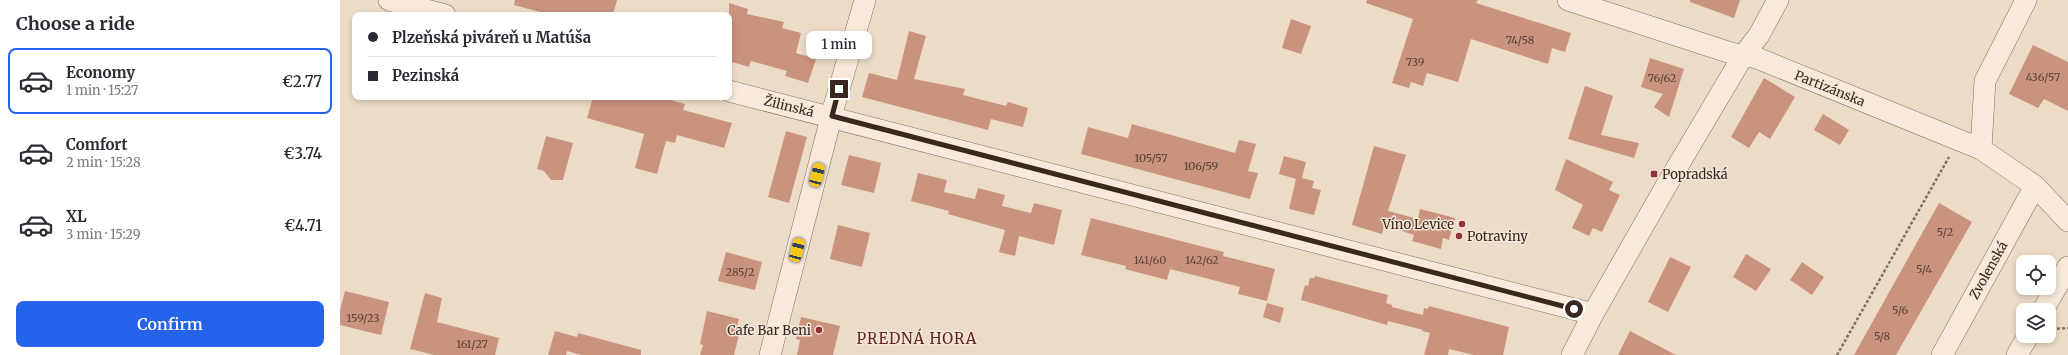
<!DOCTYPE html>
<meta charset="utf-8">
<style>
body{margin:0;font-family:Merriweather,serif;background:#f2f2f3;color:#2b2b33;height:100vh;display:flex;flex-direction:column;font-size:15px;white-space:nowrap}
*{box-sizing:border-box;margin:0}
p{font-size:13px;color:#7c7c81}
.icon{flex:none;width:22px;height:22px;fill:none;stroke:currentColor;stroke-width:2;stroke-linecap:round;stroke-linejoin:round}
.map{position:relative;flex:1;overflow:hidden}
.sheet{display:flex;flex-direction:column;background:#fff;width:340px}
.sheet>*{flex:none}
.guide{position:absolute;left:12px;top:12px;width:380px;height:88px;border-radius:8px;box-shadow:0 2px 6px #0003;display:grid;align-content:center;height:88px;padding:0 16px;background:#fff}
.fabs{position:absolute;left:1676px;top:255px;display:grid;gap:8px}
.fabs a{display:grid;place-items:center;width:40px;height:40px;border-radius:8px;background:#fff;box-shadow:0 2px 6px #0003;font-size:20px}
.end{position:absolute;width:18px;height:18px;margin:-9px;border:5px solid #382820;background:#fff;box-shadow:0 0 0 2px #fff}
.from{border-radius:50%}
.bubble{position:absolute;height:28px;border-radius:8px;background:#fff;box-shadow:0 2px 6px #0003;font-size:13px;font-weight:600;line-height:28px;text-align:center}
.car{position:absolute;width:12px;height:24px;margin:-12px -6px;border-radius:5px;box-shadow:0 0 3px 1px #0007;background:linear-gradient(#f5c518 24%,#345 0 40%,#f5c518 0 76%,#345 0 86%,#f5c518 0)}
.guide b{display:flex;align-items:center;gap:14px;height:38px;font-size:15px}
.guide b+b{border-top:1px solid #e1e1e2}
.guide i{width:10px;height:10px;background:#2b2b33}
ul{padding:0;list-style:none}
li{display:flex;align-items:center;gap:12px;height:66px;margin:0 8px 6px;padding:0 8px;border:2px solid transparent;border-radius:8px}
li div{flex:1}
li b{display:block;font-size:15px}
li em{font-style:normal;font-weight:600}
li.on{border-color:#2563eb}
li>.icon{width:36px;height:36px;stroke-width:1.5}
h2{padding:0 16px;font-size:18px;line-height:48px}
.button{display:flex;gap:8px;margin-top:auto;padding:8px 16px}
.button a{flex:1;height:46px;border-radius:8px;background:#2563eb;color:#fff;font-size:16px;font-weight:600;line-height:46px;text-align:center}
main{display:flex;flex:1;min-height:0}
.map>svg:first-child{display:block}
.building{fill:#c9937e}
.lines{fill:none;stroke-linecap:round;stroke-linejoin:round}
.minor-casing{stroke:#876e5d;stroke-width:22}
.path{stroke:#876e5d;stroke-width:2.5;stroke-dasharray:3 2;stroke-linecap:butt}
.minor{stroke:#f7eada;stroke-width:21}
.route{stroke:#382820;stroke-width:5}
.poi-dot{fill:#93303e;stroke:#f4e7d6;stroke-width:1.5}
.labels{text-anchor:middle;stroke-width:3;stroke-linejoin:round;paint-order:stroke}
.number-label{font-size:11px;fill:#5c4338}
.street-label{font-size:13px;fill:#382820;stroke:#f4e7d6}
.poi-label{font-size:13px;fill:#382820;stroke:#f4e7d6;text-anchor:start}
.quarter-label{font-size:15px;letter-spacing:1px;fill:#632621;stroke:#f4e7d6}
</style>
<main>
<section class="sheet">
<h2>Choose a ride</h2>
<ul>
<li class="on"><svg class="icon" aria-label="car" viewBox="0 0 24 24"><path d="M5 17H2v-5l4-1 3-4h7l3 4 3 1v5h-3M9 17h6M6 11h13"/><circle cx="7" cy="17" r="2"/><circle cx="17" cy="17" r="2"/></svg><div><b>Economy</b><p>1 min · 15:27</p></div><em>€2.77</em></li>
<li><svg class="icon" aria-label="car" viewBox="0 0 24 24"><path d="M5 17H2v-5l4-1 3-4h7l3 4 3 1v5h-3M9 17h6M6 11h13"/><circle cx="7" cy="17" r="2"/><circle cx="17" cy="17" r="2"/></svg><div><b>Comfort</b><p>2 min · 15:28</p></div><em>€3.74</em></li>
<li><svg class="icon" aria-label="car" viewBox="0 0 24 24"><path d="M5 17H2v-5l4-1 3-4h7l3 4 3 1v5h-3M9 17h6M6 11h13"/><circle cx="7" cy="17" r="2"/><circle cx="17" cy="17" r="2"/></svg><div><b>XL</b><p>3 min · 15:29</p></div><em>€4.71</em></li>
</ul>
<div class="button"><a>Confirm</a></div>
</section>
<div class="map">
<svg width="1728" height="355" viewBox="0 0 1728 355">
<rect width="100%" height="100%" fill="#ecdcc7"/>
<path class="building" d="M175 0H277L273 15H211L174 5Z
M1027 0H1138L1136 3 1231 33 1225 52 1212 48 1208 64 1131 39 1118 82 1087 73 1083 86 1071 82 1069 88 1052 83 1073 19 1026 3Z
M1350 0H1400L1394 18 1350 2Z
M389 3 408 9 407 14 444 22 442 28 461 33 456 53 476 59 468 83 445 76 447 71 411 61 409 67 389 61Z
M951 19 971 26 961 54 942 48Z
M569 31 586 36 574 79 625 89 623 95 666 106 668 102 688 108 683 127 651 119 648 130 522 97 529 73 557 80Z
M1693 45 1728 62V111L1704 99 1698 108 1669 94Z
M1310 58 1344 69 1329 117 1314 107 1323 94 1301 87Z
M1424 78 1455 97 1430 139 1419 132 1409 148 1391 137Z
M1245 86 1273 96 1261 135 1299 143 1294 158 1228 139Z
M253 97H319L345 104 343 110 392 123 384 148 337 135 335 143 326 141 317 174 295 168 304 134 247 118Z
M1483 114 1509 130 1500 145 1474 130Z
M792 124 895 153 899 140 916 144 908 171 918 173 910 199 741 154 748 127 788 138Z
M446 131 467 137 449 203 428 197Z
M206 136 233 143 223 180H211L204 171 197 169Z
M1034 146 1066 155 1048 211 1078 219 1080 209 1115 218 1109 240 1103 238 1101 249 1072 241 1074 235 1044 225 1042 234 1012 225Z
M509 155 541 163 534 193 501 185Z
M944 156 966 162 962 178 974 181 972 188 981 190 974 215 949 209 956 179 939 174Z
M1226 159 1273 182 1269 190 1280 195 1262 232 1253 228 1249 236 1232 228 1243 205 1215 190Z
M578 173 607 180 604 192 635 199 638 188 665 195 662 206 691 213 694 203 722 210 714 245 679 236 675 256 659 252 665 230 608 214 609 211 571 201Z
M1599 203 1632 222 1556 355H1514Z
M751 218 884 252 883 256 935 269 927 301 898 294 900 287 830 269 827 280 785 269 786 266 741 255Z
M498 225 530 233 522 267 490 259Z
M386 252 422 262 415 290 378 281Z
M1406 254 1431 269 1416 291 1393 277Z
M1330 257 1351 267 1328 312 1308 302Z
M1462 262 1484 277 1472 295 1450 280Z
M975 276 1048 295 1046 303 1052 305V307L1083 315 1084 308 1088 309 1089 306 1169 327 1163 355H1134L1109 349 1108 355H1084L1090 333 1082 331 1083 330 1048 321 1047 325 961 300 965 285 968 286 970 278H975Z
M5 291 49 302 41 335 0 325V310Z
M85 293 102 298 97 322 159 338 155 355H94L70 349Z
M927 303 944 308 940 323 923 317Z
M367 311 399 319 396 330 400 331 394 355H360L363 345 360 344Z
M461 317 500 326 493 355H457L460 340 456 339Z
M215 331 237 337 238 333 301 350V355H241L227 351 226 355H208Z
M1290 331 1336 355H1278Z"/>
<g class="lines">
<g class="minor-casing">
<path id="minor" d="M49 0 105 15
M1228 0 1391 53 1417 58 1641 149 1695 186 1728 221
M389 91 1253 314
M1641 149 1645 81 1686 0
M1703 310 1728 267
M430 355 493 110 525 0
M1232 355 1253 314 1326 186 1403 56 1419 35 1438 0
M1602 355 1695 186
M1677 355 1688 336"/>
</g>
<path class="path" d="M1712 329 1728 328
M1497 355 1609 157"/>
<use href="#minor" class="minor"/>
</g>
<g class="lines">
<path class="route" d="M499 89 492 116 1234 309"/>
</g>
<g class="poi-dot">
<rect x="1310" y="170" width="8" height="8" rx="2"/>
<circle cx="1122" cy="224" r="4"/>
<circle cx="1119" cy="236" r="4"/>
<circle cx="479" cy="330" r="4"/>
</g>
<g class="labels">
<g class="number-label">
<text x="1180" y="44">74/58</text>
<text x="1075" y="66">739</text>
<text x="1703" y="81">436/57</text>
<text x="1322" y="82">76/62</text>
<text x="811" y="162">105/57</text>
<text x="861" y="170">106/59</text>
<text x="1605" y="236">5/2</text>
<text x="810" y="264">141/60</text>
<text x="862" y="264">142/62</text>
<text x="1584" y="273">5/4</text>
<text x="400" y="276">285/2</text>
<text x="1560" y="314">5/6</text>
<text x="23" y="322">159/23</text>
<text x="1542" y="340">5/8</text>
<text x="132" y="348">161/27</text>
</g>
<g class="street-label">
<text transform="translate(1490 88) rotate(22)" y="5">Partizánska</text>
<text transform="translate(449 106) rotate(14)" y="5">Žilinská</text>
<text transform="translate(1648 270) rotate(-61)" y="5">Zvolenská</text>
</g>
<g class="poi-label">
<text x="1322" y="179">Popradská</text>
<text x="1114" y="229" text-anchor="end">Víno Levice</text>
<text x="1127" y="241">Potraviny</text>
<text x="471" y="335" text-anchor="end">Cafe Bar Beni</text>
</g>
<g class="quarter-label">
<text x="577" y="344">PREDNÁ HORA</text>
</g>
</g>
</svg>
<div class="fabs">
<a><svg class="icon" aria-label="locate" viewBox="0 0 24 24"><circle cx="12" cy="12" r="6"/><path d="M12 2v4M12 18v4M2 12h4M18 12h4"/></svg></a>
<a><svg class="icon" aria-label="layers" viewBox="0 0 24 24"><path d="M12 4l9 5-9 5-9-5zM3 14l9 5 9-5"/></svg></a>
</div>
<i class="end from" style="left:1234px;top:309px"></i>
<i class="end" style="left:499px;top:89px"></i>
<div class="bubble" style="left:466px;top:31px;width:66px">1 min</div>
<i class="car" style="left:477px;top:175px;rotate:15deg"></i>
<i class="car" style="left:457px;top:250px;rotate:15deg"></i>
<div class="guide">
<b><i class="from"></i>Plzeňská piváreň u Matúša</b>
<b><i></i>Pezinská</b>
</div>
</div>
</main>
